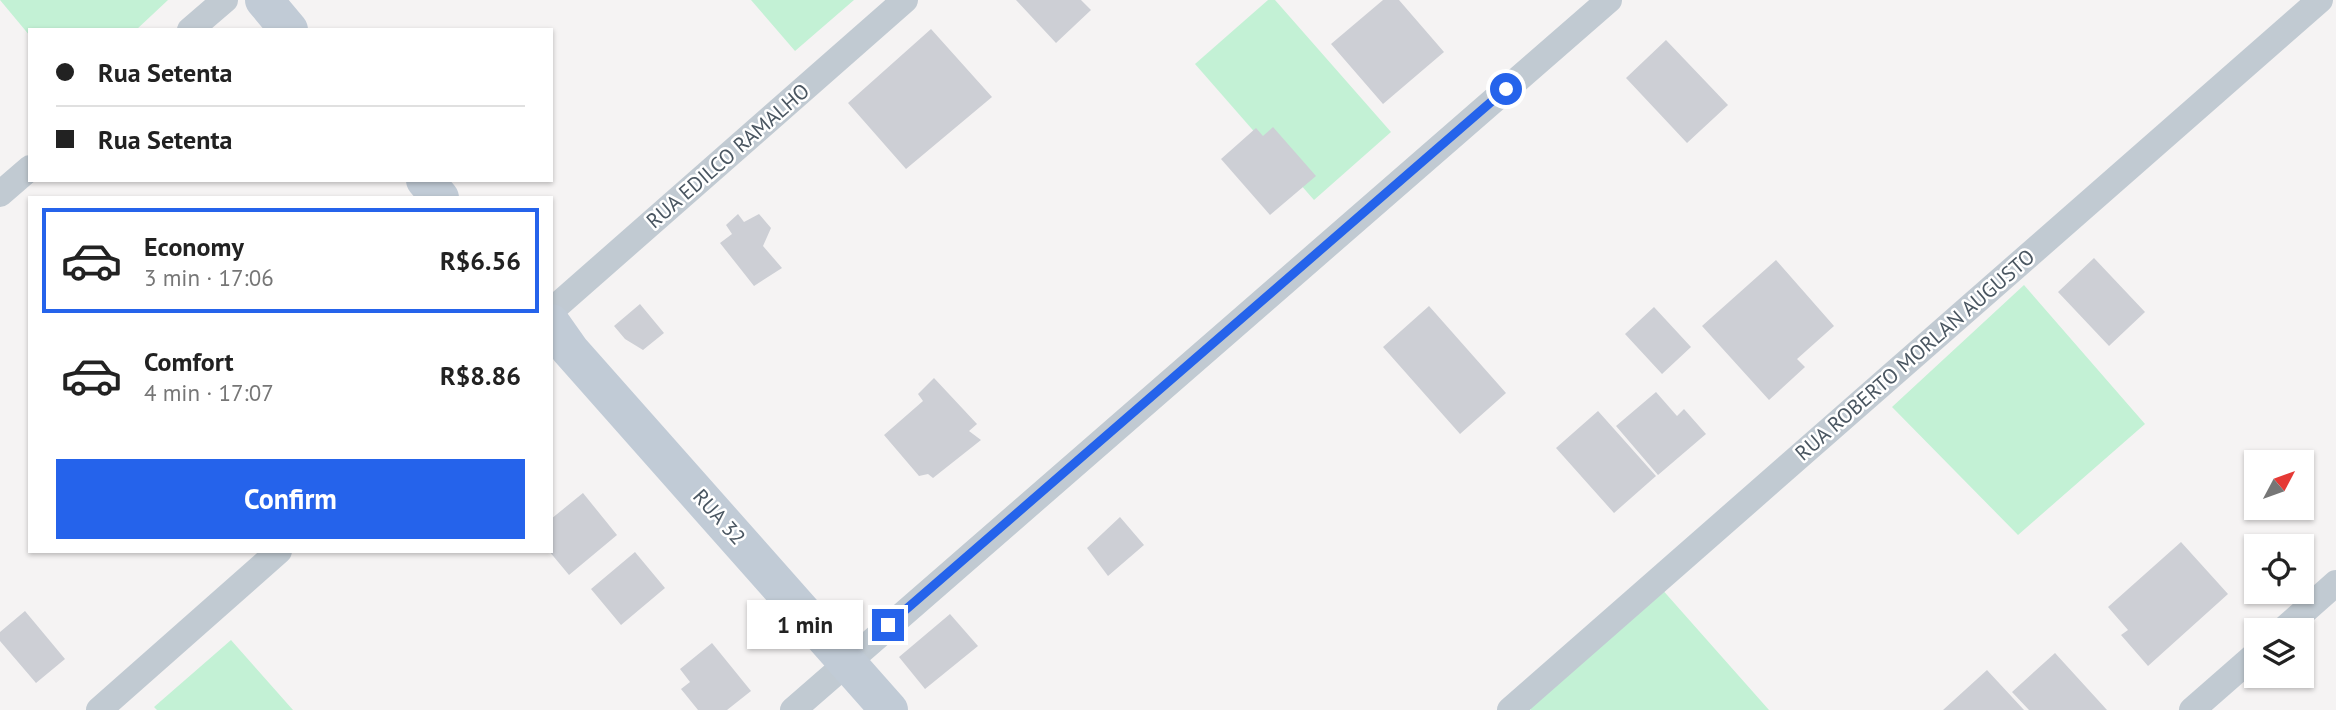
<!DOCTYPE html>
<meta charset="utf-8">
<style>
body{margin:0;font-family:"PT Sans",sans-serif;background:#f6f6f6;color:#222;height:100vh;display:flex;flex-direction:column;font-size:26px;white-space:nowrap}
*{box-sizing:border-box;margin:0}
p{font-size:23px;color:#767676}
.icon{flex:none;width:38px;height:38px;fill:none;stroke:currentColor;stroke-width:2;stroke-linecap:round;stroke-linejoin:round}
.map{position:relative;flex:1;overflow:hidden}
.drawer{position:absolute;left:28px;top:196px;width:525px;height:357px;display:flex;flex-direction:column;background:#fff;border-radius:0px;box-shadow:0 2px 5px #0004}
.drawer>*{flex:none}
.hud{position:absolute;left:28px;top:28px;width:525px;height:154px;border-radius:0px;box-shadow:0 2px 5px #0004;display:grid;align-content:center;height:154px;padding:0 28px;background:#fff}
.needle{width:46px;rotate:49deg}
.buttons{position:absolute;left:2244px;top:450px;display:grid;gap:14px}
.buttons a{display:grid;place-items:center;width:70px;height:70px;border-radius:0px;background:#fff;box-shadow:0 2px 5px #0004;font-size:35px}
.end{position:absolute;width:32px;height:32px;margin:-16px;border:9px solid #2563eb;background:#fff;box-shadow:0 0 0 4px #fff}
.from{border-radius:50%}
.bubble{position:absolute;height:49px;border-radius:0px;background:#fff;box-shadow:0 2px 5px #0004;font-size:23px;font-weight:700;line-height:49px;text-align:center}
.hud b{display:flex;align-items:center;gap:24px;height:66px;font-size:26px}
.hud b+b{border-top:2px solid #e0e0e0}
.hud i{width:18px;height:18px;background:#222}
ul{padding:12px 0 0;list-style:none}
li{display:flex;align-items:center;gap:21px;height:105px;margin:0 14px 10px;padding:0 14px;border:4px solid transparent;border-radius:0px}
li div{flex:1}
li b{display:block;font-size:26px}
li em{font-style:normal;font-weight:700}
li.current{border-color:#2563eb}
li>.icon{width:63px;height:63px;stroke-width:1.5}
.button{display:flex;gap:14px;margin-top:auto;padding:14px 28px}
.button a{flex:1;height:80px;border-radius:0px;background:#2563eb;color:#fff;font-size:28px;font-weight:700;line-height:80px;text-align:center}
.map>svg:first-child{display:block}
.green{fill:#c3f1d5}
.building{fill:#cdcfd5}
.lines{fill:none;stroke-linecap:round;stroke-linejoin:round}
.street{stroke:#c1cad2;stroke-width:26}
.secondary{stroke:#c1cbd6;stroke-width:38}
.route{stroke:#2563eb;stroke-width:9}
.labels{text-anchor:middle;stroke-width:5;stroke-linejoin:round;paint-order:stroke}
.street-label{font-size:21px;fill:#4a5661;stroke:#fff}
</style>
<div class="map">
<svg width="2336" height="710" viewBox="0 0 2336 710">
<rect width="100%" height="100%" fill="#f5f3f3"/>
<path class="green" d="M0 0H168L136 30H30V36Z
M751 0H854L795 51Z
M1268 0H1275L1391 132 1314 200 1195 64Z
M2024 285 2145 424 2018 535 1892 407Z
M1660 587 1769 710H1531L1527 706Z
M231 640 293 710H157L154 707Z"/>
<path class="building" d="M1016 0H1081L1091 10 1056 43Z
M1383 0H1399L1444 52 1383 104 1331 44Z
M931 29 992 97 906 169 848 103Z
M1666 40 1728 105 1687 143 1626 78Z
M1273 127 1316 176 1270 215 1221 159 1256 128 1263 136Z
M738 214 744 222 759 214 771 228 763 246 782 268 754 286 720 243 732 234 726 225Z
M2094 258 2145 312 2109 346 2058 292Z
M1776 260 1834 326 1797 359 1805 367 1769 400 1702 326Z
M640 304 664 333 643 350 625 339 614 326Z
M1429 306 1506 393 1460 434 1383 347Z
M1654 307 1691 347 1662 374 1625 334Z
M934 378 977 424 969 431 981 440 933 478 928 474 919 476 884 435 923 401 918 394Z
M1656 392 1677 416 1684 409 1706 434 1658 475 1616 426Z
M1598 411 1656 476 1614 513 1556 448Z
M583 493 617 535 569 575 549 551 551 519Z
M1120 517 1144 545 1108 576 1087 548Z
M2181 542 2228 594 2148 666 2121 635 2128 630 2108 607Z
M635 552 665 588 621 625 591 589Z
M25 611 65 659 36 683 0 641V632Z
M950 614 978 646 925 689 899 657Z
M712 643 751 691 727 710H698L681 689 690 682 680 669Z
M2055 653 2107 710H2029L2012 692Z
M1987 670 2024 710H1943Z"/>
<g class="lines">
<path class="street" d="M190 30 225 0
M0 194 30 168
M551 311 905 0
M2283 630 2336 583
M99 710 279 551
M793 710 1609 0
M1510 710 2320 0
M2192 710 2256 654"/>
<path class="secondary" d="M264 0 289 30
M425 180 440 198
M551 323 570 350 889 710"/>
</g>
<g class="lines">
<path class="route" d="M888 625 1506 89"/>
</g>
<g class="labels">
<g class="street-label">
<text transform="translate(728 156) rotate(-41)" y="7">RUA EDILCO RAMALHO</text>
<text transform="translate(1915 355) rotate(-41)" y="7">RUA ROBERTO MORLAN AUGUSTO</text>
<text transform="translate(719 517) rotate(48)" y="7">RUA 32</text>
</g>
</g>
</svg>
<div class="buttons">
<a><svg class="needle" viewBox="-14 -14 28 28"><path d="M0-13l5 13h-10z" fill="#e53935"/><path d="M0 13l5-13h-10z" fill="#767676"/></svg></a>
<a><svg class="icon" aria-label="locate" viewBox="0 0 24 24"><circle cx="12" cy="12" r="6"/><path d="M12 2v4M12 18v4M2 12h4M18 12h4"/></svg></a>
<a><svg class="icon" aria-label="layers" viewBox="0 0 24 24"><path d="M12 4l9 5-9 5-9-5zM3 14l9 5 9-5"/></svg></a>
</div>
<i class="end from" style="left:1506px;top:89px"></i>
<i class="end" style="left:888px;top:625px"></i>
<div class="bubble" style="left:747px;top:600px;width:116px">1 min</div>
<div class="hud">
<b><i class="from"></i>Rua Setenta</b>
<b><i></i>Rua Setenta</b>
</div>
<section class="drawer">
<ul>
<li class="current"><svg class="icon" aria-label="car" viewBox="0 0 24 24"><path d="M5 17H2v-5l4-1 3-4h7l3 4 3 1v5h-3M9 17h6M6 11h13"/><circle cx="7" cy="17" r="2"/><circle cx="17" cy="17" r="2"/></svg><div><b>Economy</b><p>3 min · 17:06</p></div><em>R$6.56</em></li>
<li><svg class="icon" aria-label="car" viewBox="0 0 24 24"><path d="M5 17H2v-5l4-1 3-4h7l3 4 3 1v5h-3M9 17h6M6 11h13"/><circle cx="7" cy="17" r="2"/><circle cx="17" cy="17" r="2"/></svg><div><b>Comfort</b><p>4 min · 17:07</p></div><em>R$8.86</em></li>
</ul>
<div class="button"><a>Confirm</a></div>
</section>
</div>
